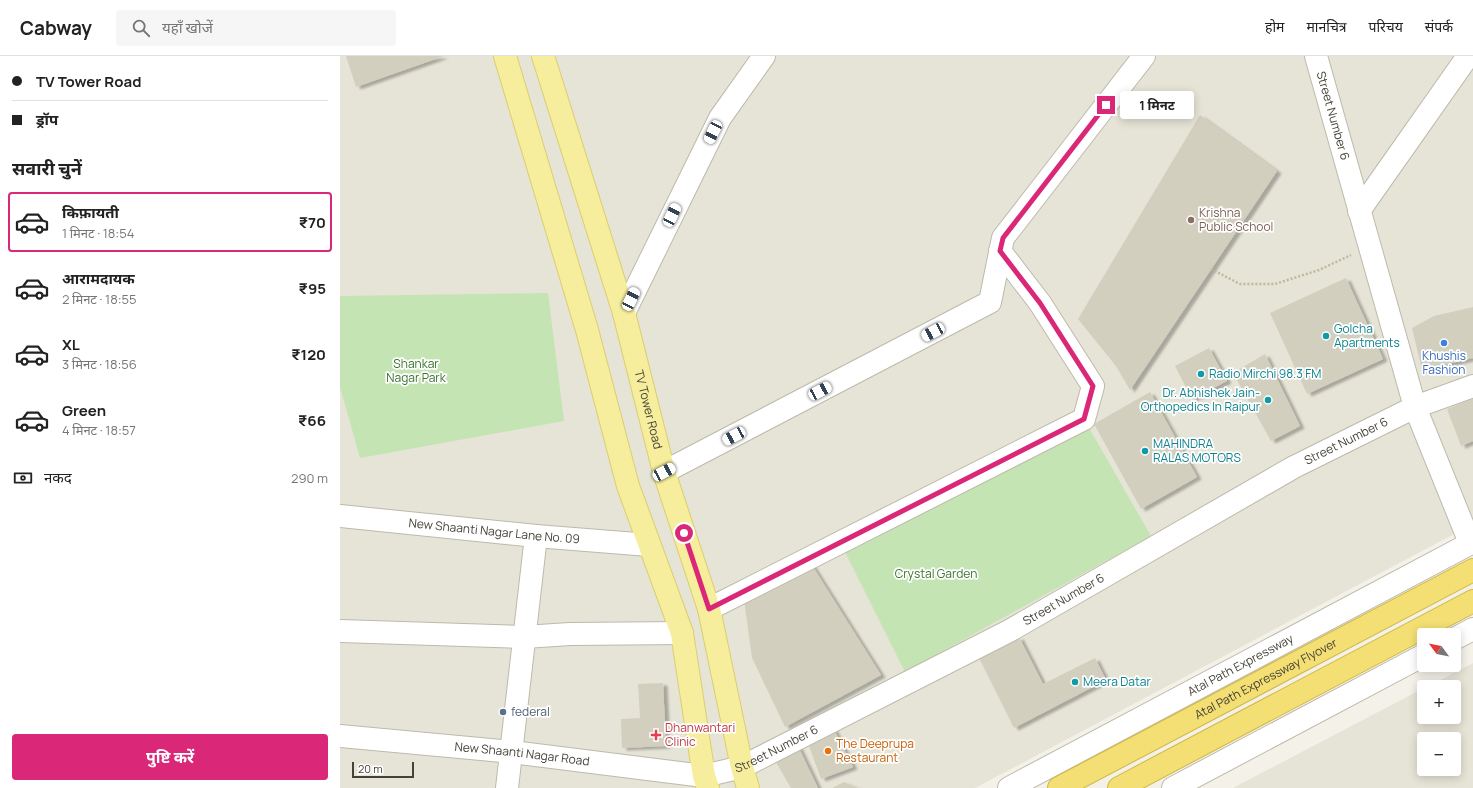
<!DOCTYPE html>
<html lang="hi">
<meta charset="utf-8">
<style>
body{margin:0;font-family:Manrope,"Noto Sans Devanagari",sans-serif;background:#f6f6f6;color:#222;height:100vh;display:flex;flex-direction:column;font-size:15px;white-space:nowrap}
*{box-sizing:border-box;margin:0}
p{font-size:13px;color:#767676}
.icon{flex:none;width:22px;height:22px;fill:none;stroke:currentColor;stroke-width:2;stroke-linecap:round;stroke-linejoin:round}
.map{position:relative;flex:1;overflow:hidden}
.details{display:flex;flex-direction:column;background:#fff;width:340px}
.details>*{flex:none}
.top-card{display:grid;align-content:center;height:88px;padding:0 12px;background:#fff}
.needle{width:26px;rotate:302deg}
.fabs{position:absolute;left:1077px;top:572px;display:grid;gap:8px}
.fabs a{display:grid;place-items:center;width:44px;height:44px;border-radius:4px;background:#fff;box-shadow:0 2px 10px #0003;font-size:20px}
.scale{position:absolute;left:12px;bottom:10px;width:62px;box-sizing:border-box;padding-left:4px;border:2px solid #454237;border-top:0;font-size:11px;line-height:14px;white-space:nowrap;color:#454237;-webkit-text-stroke:3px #fff;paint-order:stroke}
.end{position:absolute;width:18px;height:18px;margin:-9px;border:5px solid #db2777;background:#fff;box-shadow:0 0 0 2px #fff}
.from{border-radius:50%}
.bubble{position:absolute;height:28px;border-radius:4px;background:#fff;box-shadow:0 2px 10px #0003;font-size:13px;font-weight:700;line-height:28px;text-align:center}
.car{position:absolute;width:12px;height:24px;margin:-12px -6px;border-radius:5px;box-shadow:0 0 3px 1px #0007;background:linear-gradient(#fff 24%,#345 0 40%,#fff 0 76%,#345 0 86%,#fff 0)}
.top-card b{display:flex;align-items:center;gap:14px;height:38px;font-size:15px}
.top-card b+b{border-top:1px solid #e0e0e0}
.top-card i{width:10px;height:10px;background:#222}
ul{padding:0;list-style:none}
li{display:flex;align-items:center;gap:12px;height:60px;margin:0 8px 6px;padding:0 4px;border:2px solid transparent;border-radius:4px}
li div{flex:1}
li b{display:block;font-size:15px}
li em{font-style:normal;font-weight:700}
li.current{border-color:#db2777}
li>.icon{width:36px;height:36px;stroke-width:1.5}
h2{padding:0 12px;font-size:18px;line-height:48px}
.pay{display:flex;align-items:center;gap:10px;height:44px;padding:0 12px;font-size:15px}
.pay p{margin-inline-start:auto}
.primary-button{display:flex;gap:8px;margin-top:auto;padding:8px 12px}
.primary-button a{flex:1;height:46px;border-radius:4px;background:#db2777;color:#fff;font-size:16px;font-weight:700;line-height:46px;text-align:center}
header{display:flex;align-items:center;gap:24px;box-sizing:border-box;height:56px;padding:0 20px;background:#fff;border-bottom:1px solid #e0e0e0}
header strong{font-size:19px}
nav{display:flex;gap:22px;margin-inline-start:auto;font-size:14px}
.search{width:280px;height:36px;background:#f6f6f6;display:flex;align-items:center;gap:10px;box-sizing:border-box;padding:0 14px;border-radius:4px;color:#767676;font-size:15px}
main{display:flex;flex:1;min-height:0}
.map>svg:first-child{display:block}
.residential{fill:#e6e4d6;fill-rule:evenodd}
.green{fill:#c5e4b4}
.building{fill:#d3cfbe;filter:url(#shadow)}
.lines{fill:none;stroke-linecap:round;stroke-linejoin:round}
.minor-casing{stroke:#bdbaab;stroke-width:24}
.major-casing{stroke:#dbce6e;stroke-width:24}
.highway-casing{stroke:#d1b743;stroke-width:24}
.path{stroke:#beb89e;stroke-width:2.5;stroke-dasharray:2 2;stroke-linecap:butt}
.minor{stroke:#fff;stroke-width:22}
.major{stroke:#f6ed9d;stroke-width:22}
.highway{stroke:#f3df73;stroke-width:22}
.route{stroke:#db2777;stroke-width:5}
.education-dot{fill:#8d6e63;stroke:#fff;stroke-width:1.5}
.culture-dot{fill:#0f9aa8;stroke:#fff;stroke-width:1.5}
.shop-dot{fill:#3f7fe0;stroke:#fff;stroke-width:1.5}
.service-dot{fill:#5c6f8a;stroke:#fff;stroke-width:1.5}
.health-dot{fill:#e0444e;stroke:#fff;stroke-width:1.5}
.food-dot{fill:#e8710a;stroke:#fff;stroke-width:1.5}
.labels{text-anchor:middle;stroke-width:3.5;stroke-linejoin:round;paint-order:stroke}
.street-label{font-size:12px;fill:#454237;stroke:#fff}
.education-label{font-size:12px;fill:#785e54;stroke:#fff;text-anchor:start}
.culture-label{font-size:12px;fill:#0d838f;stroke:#fff;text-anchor:start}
.shop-label{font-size:12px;fill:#366cbe;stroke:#fff}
.park-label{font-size:12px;fill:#3c732f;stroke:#fff}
.service-label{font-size:12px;fill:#4e5e75;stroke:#fff;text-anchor:start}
.health-label{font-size:12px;fill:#be3a42;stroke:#fff;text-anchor:start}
.food-label{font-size:12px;fill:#c56008;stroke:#fff;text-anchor:start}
</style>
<header>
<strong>Cabway</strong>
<div class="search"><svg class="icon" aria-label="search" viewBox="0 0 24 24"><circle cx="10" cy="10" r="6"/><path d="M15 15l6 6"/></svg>यहाँ खोजें</div>
<nav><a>होम</a><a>मानचित्र</a><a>परिचय</a><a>संपर्क</a></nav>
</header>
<main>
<section class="details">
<div class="top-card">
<b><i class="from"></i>TV Tower Road</b>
<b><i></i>ड्रॉप</b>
</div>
<h2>सवारी चुनें</h2>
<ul>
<li class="current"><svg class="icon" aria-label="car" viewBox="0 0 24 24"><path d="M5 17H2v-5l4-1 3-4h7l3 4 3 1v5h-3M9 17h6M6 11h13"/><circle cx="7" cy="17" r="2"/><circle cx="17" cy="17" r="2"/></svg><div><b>किफ़ायती</b><p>1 मिनट · 18:54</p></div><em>₹70</em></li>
<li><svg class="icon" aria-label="car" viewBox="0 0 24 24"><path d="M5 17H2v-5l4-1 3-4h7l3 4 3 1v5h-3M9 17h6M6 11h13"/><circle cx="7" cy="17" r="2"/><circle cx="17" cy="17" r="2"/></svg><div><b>आरामदायक</b><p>2 मिनट · 18:55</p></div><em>₹95</em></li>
<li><svg class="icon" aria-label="car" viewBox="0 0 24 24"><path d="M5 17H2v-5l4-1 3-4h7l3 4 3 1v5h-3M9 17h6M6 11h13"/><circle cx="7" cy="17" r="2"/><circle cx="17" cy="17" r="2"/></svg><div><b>XL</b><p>3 मिनट · 18:56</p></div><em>₹120</em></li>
<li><svg class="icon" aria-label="car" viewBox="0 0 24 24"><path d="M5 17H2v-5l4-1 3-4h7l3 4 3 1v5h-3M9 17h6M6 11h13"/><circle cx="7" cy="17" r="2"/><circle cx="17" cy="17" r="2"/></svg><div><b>Green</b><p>4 मिनट · 18:57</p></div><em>₹66</em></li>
</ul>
<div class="pay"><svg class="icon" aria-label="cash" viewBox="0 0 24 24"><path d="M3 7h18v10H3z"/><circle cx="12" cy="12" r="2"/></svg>नकद<p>290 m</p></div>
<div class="primary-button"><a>पुष्टि करें</a></div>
</section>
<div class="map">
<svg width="1133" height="732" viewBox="0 0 1133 732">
<defs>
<filter id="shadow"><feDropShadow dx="4.5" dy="2.5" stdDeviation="1" flood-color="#0004"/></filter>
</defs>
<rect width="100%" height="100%" fill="#f3f1e8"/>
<path class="residential" d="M0 0H1133V468L635 732H0Z
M1133 607V732H893L1084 632V661H1114V631H1087ZM1084 683H1114V713H1084Z"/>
<path class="green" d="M208 237 224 365 20 402 0 331V240Z
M744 363 811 480 565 616 504 494Z"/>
<path class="building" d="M6 0H104L16 31Z
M860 59 937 115 790 334 776 310 738 263Z
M1006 222 1043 303 967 338 930 257Z
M1133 251V302L1082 314 1072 272 1094 260Z
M869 292 887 325 852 343 835 310Z
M925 298 960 370 931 385 893 317Z
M810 336 857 421 801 453 754 368Z
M1133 342V385L1121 390 1107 353Z
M468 503 541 619 445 671 412 602 403 536Z
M679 581 703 628 755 602 766 624 674 672 639 602Z
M323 627 326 690 282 692 281 663 300 662 298 628Z
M490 666 513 711 481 723 465 679Z
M455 684 478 732H451L430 696Z
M504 726 518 732H492Z"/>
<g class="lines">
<g class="minor-casing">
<g id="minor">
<path id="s1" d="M976 0 1075 351 1130 487"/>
<path d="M1019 155 1128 0"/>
<path d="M284 257 380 62 424 0"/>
<path d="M324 416 650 246 663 182 804 0"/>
<path id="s2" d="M0 460 196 480 309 489"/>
<path d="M369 553 744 363 753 330 700 247 660 195"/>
<path d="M0 575 184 581 230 578 342 577"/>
<path d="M1114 583 1133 573"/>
<path id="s3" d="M0 680 172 696 364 720 402 711 669 575 954 411 1075 351 1133 330"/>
<path d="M167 732 196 480"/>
<path id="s4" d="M669 732 1133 486"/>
<path d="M833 732 1084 599"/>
</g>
</g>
<g class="major-casing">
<g id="major">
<path d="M165 0 247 274 288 430 342 577 364 720 368 732"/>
<path id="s5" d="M203 0 284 257 324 416 369 553 402 711 408 732"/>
</g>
</g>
<g class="highway-casing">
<g id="highway">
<path id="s6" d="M719 732 1133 514"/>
<path d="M779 732 1133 545"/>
</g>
</g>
<path class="path" d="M871 213 900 228H935L979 214 1011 199"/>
<use href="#minor" class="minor"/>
<use href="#major" class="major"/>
<use href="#highway" class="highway"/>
</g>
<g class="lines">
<path class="route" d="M344 477 369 553 744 363 753 330 700 247 660 195 663 182 766 49"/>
</g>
<circle class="education-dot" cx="851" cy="164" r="4"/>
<g class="culture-dot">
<circle cx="986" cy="280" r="4"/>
<circle cx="861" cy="318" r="4"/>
<circle cx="928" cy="344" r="4"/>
<circle cx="805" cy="395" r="4"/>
<circle cx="735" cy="626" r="4"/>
</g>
<circle class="shop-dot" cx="1104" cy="287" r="4"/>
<circle class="service-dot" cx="163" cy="656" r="4"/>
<path class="health-dot" d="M314 673h4v4h4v4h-4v4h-4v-4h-4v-4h4z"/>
<circle class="food-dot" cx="488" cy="695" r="4"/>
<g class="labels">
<g class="street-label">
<text dy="4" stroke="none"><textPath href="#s1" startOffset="62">Street Number 6</textPath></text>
<text dy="4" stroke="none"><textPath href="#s5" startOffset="369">TV Tower Road</textPath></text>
<text dy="4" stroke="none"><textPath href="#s3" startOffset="1092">Street Number 6</textPath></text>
<text dy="4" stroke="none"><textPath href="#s2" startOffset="155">New Shaanti Nagar Lane No. 09</textPath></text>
<text dy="4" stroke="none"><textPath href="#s3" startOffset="768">Street Number 6</textPath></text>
<text dy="4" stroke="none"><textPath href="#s4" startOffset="262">Atal Path Expressway</textPath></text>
<text dy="4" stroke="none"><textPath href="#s6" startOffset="234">Atal Path Expressway Flyover</textPath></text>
<text dy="4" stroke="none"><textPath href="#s3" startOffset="444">Street Number 6</textPath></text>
<text dy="4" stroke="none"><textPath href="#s3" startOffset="183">New Shaanti Nagar Road</textPath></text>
</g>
<g class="education-label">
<text x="859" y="161">Krishna<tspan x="859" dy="14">Public School</tspan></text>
</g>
<g class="culture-label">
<text x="994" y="277">Golcha<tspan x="994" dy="14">Apartments</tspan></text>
<text x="869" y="322">Radio Mirchi 98.3 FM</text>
<text x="920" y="341" text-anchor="end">Dr. Abhishek Jain-<tspan x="920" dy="14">Orthopedics In Raipur</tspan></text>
<text x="813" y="392">MAHINDRA<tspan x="813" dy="14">RALAS MOTORS</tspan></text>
<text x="743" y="630">Meera Datar</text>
</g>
<g class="shop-label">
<text x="1104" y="304">Khushis<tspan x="1104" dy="14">Fashion</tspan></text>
</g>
<g class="park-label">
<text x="76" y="312">Shankar<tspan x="76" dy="14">Nagar Park</tspan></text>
<text x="596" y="522">Crystal Garden</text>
</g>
<g class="service-label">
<text x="171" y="660">federal</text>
</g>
<g class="health-label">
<text x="325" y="676">Dhanwantari<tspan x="325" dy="14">Clinic</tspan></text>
</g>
<g class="food-label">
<text x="496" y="692">The Deeprupa<tspan x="496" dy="14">Restaurant</tspan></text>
</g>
</g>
</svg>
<div class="fabs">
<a><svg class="needle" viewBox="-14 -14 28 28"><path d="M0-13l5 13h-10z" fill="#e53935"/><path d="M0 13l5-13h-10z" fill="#767676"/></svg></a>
<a>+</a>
<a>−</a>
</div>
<div class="scale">20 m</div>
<i class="end from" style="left:344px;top:477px"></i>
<i class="end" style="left:766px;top:49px"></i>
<div class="bubble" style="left:780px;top:35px;width:74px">1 मिनट</div>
<i class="car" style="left:373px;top:76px;rotate:206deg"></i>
<i class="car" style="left:332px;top:159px;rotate:26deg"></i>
<i class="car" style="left:291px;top:243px;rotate:26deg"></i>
<i class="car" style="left:593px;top:276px;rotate:242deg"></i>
<i class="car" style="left:480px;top:335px;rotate:62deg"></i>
<i class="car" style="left:394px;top:380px;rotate:242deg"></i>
<i class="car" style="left:324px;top:416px;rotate:62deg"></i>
</div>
</main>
